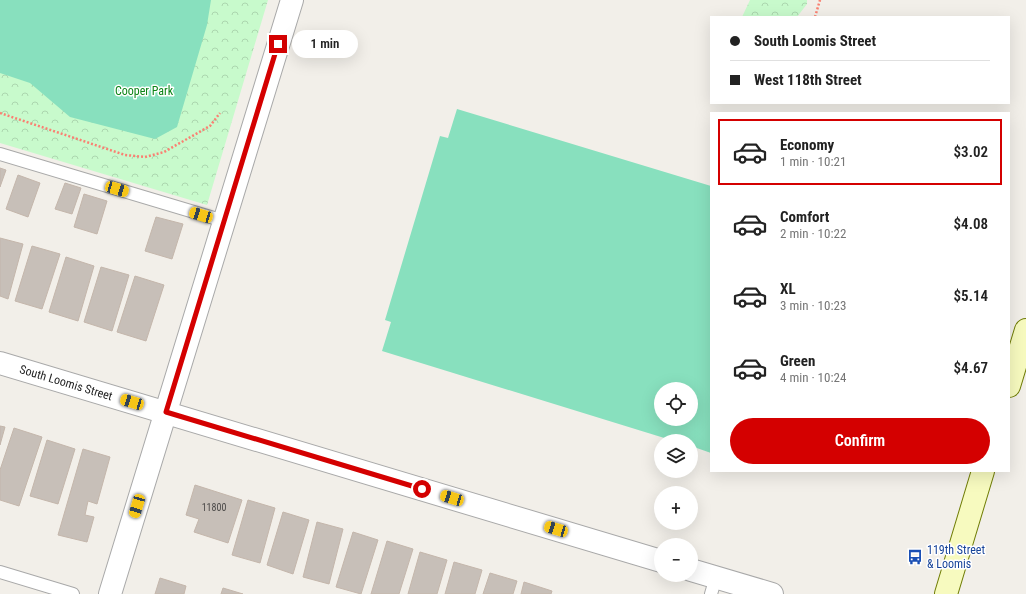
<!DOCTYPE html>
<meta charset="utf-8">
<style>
body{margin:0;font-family:"Roboto Condensed",sans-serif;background:#f6f6f6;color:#222;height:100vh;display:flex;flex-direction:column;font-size:15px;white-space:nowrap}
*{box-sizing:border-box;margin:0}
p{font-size:13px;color:#767676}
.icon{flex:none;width:22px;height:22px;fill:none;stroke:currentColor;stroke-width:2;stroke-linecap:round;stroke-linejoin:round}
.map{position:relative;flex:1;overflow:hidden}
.sheet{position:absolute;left:710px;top:112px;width:300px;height:360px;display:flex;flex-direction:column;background:#fff;border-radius:0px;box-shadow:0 4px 16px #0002}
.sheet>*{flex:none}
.guide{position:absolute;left:710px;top:16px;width:300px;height:88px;border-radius:0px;box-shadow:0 4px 16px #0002;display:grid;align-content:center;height:88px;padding:0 20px;background:#fff}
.fabs{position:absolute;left:654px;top:382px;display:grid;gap:8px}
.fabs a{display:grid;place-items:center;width:44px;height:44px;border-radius:50%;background:#fff;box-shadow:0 4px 16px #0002;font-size:20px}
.end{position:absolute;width:18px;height:18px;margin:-9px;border:5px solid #d40000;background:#fff;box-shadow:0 0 0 2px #fff}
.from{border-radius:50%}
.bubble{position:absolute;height:28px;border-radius:14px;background:#fff;box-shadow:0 4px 16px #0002;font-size:13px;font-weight:600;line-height:28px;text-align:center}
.car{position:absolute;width:12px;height:24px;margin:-12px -6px;border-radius:5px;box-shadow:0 0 3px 1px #0007;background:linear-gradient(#f5c518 24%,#345 0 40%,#f5c518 0 76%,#345 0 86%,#f5c518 0)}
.guide b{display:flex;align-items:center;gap:14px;height:38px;font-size:15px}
.guide b+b{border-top:1px solid #e0e0e0}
.guide i{width:10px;height:10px;background:#222}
ul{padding:7px 0 0;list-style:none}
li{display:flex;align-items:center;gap:12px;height:66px;margin:0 8px 6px;padding:0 12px;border:2px solid transparent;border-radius:0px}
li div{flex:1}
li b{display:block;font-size:15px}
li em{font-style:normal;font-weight:600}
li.on{border-color:#d40000}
li>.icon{width:36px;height:36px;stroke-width:1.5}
.cta{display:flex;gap:8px;margin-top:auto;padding:8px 20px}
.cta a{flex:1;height:46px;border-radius:24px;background:#d40000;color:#fff;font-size:16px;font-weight:600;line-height:46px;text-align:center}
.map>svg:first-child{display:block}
.park{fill:url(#park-crowns)}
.pitch{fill:#88e0be;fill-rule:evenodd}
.building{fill:#c7bfb8;stroke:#c4b6ab}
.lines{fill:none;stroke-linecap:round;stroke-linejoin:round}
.lane-casing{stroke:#a9a9a9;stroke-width:14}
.street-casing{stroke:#a9a9a9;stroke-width:24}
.secondary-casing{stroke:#707d05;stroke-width:24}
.path{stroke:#fa8072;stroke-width:2.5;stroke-dasharray:2 2;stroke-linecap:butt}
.lane{stroke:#fff;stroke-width:12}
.street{stroke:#fff;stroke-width:22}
.secondary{stroke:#f7fabf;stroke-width:22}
.route{stroke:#d40000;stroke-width:5}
.labels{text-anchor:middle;stroke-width:3;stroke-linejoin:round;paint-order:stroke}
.number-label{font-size:10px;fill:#4b4948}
.park-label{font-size:12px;fill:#0c8416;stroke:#fff}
.street-label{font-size:12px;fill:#222;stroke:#fff}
.transit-label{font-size:12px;fill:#164399;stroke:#fff;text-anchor:start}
</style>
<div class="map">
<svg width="1026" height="594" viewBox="0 0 1026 594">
<defs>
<pattern id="park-crowns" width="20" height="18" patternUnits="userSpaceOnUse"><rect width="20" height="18" fill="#c8facc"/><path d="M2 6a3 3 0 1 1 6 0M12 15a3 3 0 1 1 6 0" fill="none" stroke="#acd6af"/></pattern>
</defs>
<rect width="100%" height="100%" fill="#f2efe9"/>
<path class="park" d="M0 0H268L207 205 0 143Z
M750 0H807V4L797 17H742Z"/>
<path class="pitch" d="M0 0H211L207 25 177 127 155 139 70 117 30 83 0 73Z
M457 109 711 186V453L691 446V441H674L382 351 391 322 385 320 440 136 448 138ZM661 389H691V419H661Z"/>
<path class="building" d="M0 168 6 170 0 187Z
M18 175 40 183 28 217 6 209Z
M65 183 81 188 72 214 55 209Z
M84 194 107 201 97 234 74 227Z
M156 217 183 224 172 259 145 251Z
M0 238 23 244 8 299 0 296Z
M32 246 60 254 42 309 15 301Z
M66 257 94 266 78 321 49 312Z
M101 267 129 275 112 331 84 322Z
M135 276 164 285 146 341 117 332Z
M0 426 5 427 0 445Z
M14 428 42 437 19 506 0 500V470Z
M47 440 75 449 58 504 30 496Z
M83 449 110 457 97 504 88 501 85 515 94 517 87 542 58 535Z
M195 485 242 500 228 543 194 532 199 519 186 515Z
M248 500 275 508 260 563 232 555Z
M283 512 309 520 293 574 267 565Z
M317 522 343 529 329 584 303 577Z
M353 532 378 540 361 594 336 587Z
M387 541 413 549 399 594H371Z
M420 552 447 560 437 594H408Z
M454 562 482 570 475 594H445Z
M490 573 517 581 513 594H483Z
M160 578 186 586 184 594H155Z
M524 582 552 591 551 594H521Z
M223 588 243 594H221Z"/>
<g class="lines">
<g class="lane-casing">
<path id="lane" d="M0 154 224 221
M0 572 73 594
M711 594 716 577"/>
</g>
<g class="street-casing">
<g id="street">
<path id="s1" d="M0 363 661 561"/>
<path d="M691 570 772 594"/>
<path d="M110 594 292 0"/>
</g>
</g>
<g class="secondary-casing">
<path id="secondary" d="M1009 386 1026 330
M946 594 983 471"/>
</g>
<path class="path" d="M815 17 820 0
M0 113 125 155 145 157 164 152 210 126 220 113"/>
<use href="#lane" class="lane"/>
<use href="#street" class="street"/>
<use href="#secondary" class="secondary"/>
</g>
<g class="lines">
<path class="route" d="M278 44 166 412 422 489"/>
</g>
<defs>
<g id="bus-bare" transform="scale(1.2)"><path d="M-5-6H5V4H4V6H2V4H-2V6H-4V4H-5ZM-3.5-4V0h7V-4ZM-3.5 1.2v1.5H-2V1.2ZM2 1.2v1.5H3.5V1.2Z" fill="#1a4fb4" stroke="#fff" stroke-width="2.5" paint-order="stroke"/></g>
</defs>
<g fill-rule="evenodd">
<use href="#bus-bare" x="915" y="557"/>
</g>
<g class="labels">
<g class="number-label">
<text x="214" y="511">11800</text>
</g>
<g class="park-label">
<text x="144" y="95">Cooper Park</text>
</g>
<g class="street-label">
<text dy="4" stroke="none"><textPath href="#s1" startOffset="69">South Loomis Street</textPath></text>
</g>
<g class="transit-label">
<text x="927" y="554">119th Street<tspan x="927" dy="14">&amp; Loomis</tspan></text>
</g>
</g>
</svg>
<div class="fabs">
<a><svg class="icon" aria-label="locate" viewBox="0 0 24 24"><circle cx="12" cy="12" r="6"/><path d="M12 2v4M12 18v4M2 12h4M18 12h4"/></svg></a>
<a><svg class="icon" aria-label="layers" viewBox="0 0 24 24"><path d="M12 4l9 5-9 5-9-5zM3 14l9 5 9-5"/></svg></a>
<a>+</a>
<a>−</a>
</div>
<i class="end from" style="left:422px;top:489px"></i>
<i class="end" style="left:278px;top:44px"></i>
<div class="bubble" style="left:292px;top:30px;width:66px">1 min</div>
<i class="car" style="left:117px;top:189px;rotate:106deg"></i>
<i class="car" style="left:201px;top:215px;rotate:287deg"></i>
<i class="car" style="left:132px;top:402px;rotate:287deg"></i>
<i class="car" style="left:452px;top:498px;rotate:287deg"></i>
<i class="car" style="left:137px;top:506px;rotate:197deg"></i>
<i class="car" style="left:556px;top:529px;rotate:287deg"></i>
<div class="guide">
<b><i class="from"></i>South Loomis Street</b>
<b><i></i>West 118th Street</b>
</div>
<section class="sheet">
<ul>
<li class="on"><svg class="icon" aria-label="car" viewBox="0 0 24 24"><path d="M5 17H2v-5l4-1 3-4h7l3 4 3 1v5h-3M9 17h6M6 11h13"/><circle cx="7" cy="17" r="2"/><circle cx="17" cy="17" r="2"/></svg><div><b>Economy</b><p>1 min · 10:21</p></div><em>$3.02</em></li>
<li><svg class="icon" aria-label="car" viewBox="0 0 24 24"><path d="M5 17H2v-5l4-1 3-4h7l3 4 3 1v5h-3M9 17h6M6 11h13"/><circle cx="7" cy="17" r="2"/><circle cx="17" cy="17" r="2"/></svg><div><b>Comfort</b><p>2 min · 10:22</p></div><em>$4.08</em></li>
<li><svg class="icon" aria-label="car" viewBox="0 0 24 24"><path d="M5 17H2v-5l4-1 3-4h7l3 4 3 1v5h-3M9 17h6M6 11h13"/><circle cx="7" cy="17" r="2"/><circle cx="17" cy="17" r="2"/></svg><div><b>XL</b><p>3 min · 10:23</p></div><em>$5.14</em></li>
<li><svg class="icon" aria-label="car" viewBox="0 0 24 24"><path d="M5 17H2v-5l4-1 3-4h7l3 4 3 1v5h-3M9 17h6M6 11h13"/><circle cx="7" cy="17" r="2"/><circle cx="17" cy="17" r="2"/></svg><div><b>Green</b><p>4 min · 10:24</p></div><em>$4.67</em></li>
</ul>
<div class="cta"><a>Confirm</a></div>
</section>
</div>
